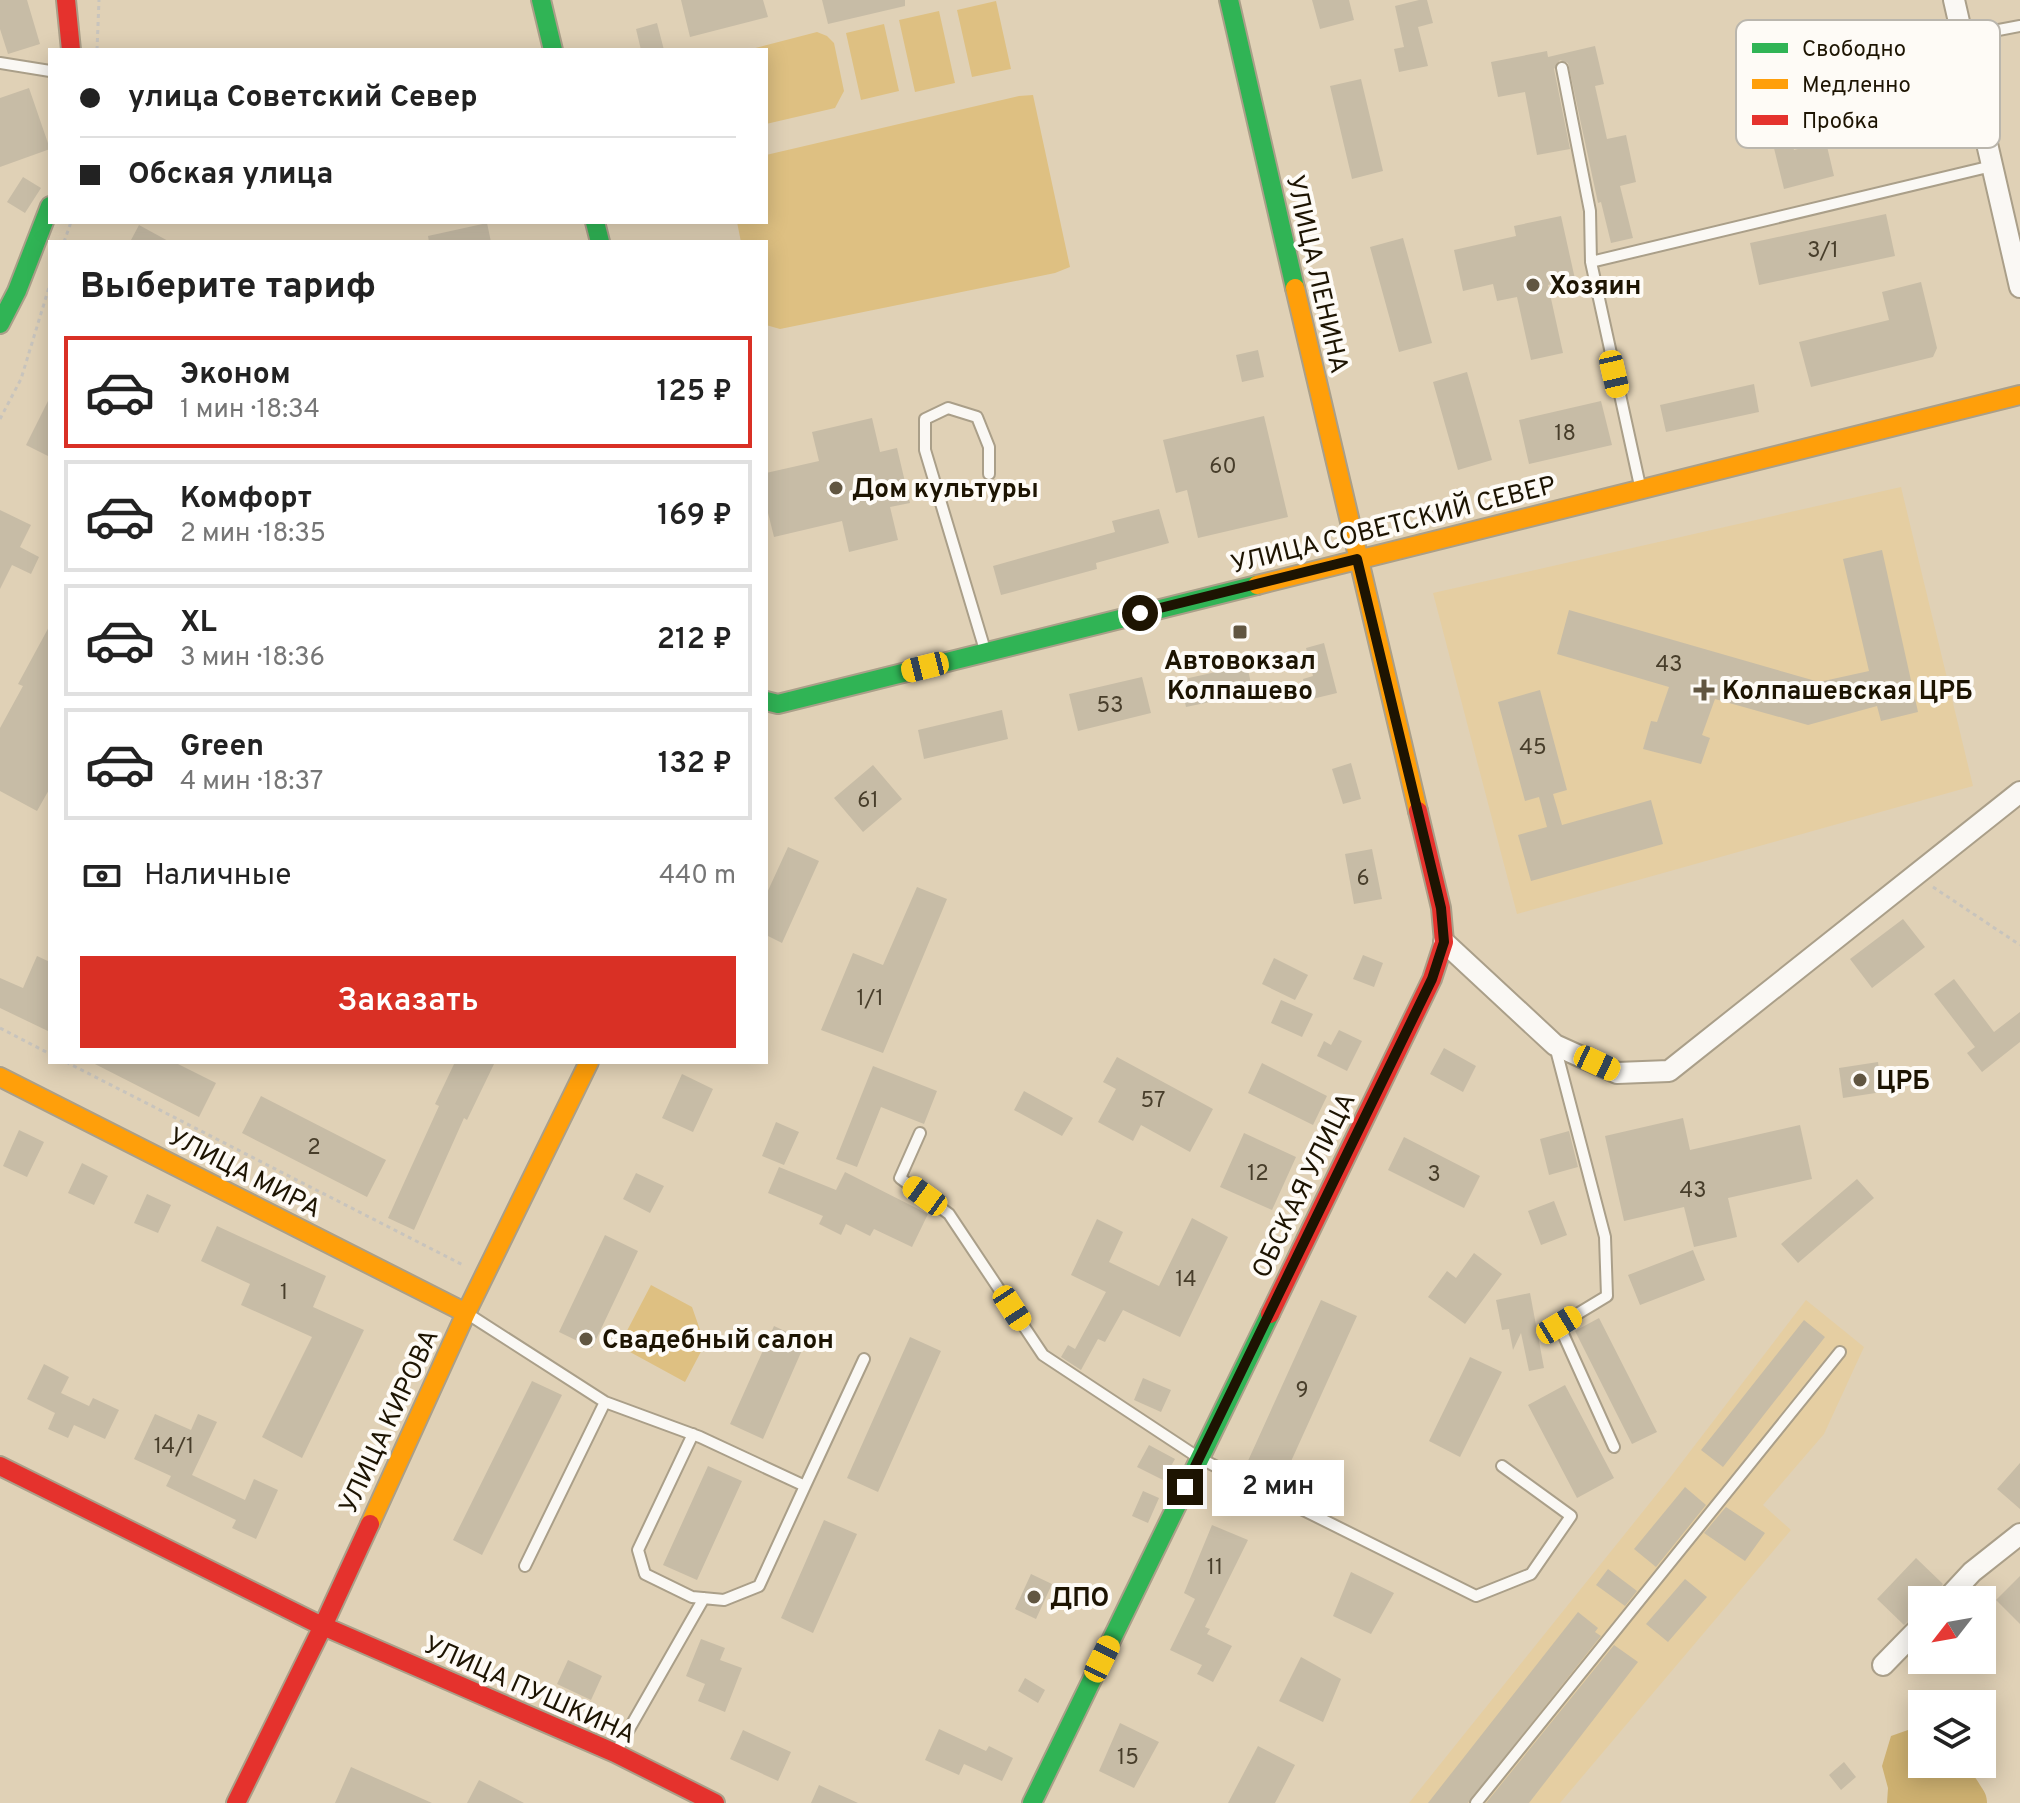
<!DOCTYPE html>
<html lang="ru">
<meta charset="utf-8">
<style>
body{margin:0;font-family:Overpass,sans-serif;background:#f6f6f6;color:#222;height:100vh;display:flex;flex-direction:column;font-size:30px;white-space:nowrap}
*{box-sizing:border-box;margin:0}
p{font-size:26px;color:#767676}
.icon{flex:none;width:44px;height:44px;fill:none;stroke:currentColor;stroke-width:2;stroke-linecap:round;stroke-linejoin:round}
.map{position:relative;flex:1;overflow:hidden}
.details{position:absolute;left:48px;top:240px;width:720px;height:824px;display:flex;flex-direction:column;background:#fff;border-radius:0px;box-shadow:0 4px 20px #0003}
.details>*{flex:none}
.guide{position:absolute;left:48px;top:48px;width:720px;height:176px;border-radius:0px;box-shadow:0 4px 20px #0003;display:grid;align-content:center;height:176px;padding:0 32px;background:#fff}
.needle{width:52px;rotate:239deg}
.fabs{position:absolute;left:1908px;top:1586px;display:grid;gap:16px}
.fabs a{display:grid;place-items:center;width:88px;height:88px;border-radius:0px;background:#fff;box-shadow:0 4px 20px #0003;font-size:40px}
.end{position:absolute;width:36px;height:36px;margin:-18px;border:10px solid #1d1402;background:#fff;box-shadow:0 0 0 4px #fff}
.from{border-radius:50%}
.bubble{position:absolute;height:56px;border-radius:0px;background:#fff;box-shadow:0 4px 20px #0003;font-size:26px;font-weight:600;line-height:56px;text-align:center}
.car{position:absolute;width:24px;height:48px;margin:-24px -12px;border-radius:10px;box-shadow:0 0 6px 2px #0007;background:linear-gradient(#f5c518 24%,#345 0 40%,#f5c518 0 76%,#345 0 86%,#f5c518 0)}
.guide b{display:flex;align-items:center;gap:28px;height:76px;font-size:30px}
.guide b+b{border-top:2px solid #e0e0e0}
.guide i{width:20px;height:20px;background:#222}
ul{padding:0;list-style:none}
li{display:flex;align-items:center;gap:24px;height:112px;margin:0 16px 12px;padding:0 16px;border:4px solid #e0e0e0;border-radius:0px}
li div{flex:1}
li b{display:block;font-size:30px}
li em{font-style:normal;font-weight:600}
li.on{border-color:#d93025}
li>.icon{width:72px;height:72px;stroke-width:1.5}
h2{padding:0 32px;font-size:36px;line-height:96px}
.pay{display:flex;align-items:center;gap:20px;height:88px;padding:0 32px;font-size:30px}
.pay p{margin-inline-start:auto}
.action{display:flex;gap:16px;margin-top:auto;padding:16px 32px}
.action a{flex:1;height:92px;border-radius:0px;background:#d93025;color:#fff;font-size:32px;font-weight:600;line-height:92px;text-align:center}
.map>svg:first-child{display:block}
.built{fill:#e5cea2}
.green{fill:#dec082}
.forest{fill:#cdb070}
.building{fill:#c7bca6}
.lines{fill:none;stroke-linecap:round;stroke-linejoin:round}
.lane-casing{stroke:#aa9f89;stroke-width:14}
.street-casing{stroke:#aa9f89;stroke-width:24}
.fast-casing{stroke:#aa9f89;stroke-width:22}
.slow-casing{stroke:#aa9f89;stroke-width:22}
.jam-casing{stroke:#aa9f89;stroke-width:22}
.path{stroke:#c8c4bd;stroke-width:3;stroke-dasharray:4 4;stroke-linecap:butt}
.lane{stroke:#faf8f4;stroke-width:10}
.street{stroke:#faf8f4;stroke-width:20}
.fast{stroke:#30b455;stroke-width:18}
.slow{stroke:#ff9f0a;stroke-width:18}
.jam{stroke:#e5322d;stroke-width:18}
.route{stroke:#1d1402;stroke-width:10}
.poi-dot{fill:#615641;stroke:#fefbf6;stroke-width:3}
.labels{text-anchor:middle;stroke-width:8;stroke-linejoin:round;paint-order:stroke}
.number-label{font-size:22px;fill:#483e2b}
.street-label{font-size:26px;fill:#1d1402;stroke:#fefbf6}
.poi-label{font-size:26px;font-weight:bold;fill:#1d1402;stroke:#fefbf6;text-anchor:start}
.key{fill:#fefbf6;stroke:#bab6ad;stroke-width:2}
.key-label{font-size:22px;fill:#1d1402}
</style>
<div class="map">
<svg width="2020" height="1803" viewBox="0 0 2020 1803">
<rect width="100%" height="100%" fill="#e0d1b6"/>
<path class="built" d="M1901 487 1973 786 1517 914 1433 593Z
M1806 1300 1864 1347 1824 1434 1763 1505 1791 1530 1560 1803H1409L1669 1479Z"/>
<path class="green" d="M996 1 1011 69 972 77 957 10Z
M939 11 955 83 915 92 899 20Z
M884 24 899 91 861 100 846 33Z
M817 32 827 36 834 43 844 91 835 108 766 124V50H748Z
M1033 95 1070 267 1055 273 780 329 766 325V242H741L737 222H766V155L1019 96Z
M651 1285 692 1307 705 1344 685 1382 619 1346Z"/>
<path class="forest" d="M1908 1730 1922 1737V1764C1952 1764 1963 1756 1980 1785 1984 1791 1987 1795 1987 1803H1887L1888 1788 1882 1766 1891 1736Z"/>
<path class="building" d="M0 0H27L40 44 8 54 0 29Z
M681 0H763L768 17 690 37Z
M822 0H905V6L828 24Z
M1312 0H1349L1354 20 1320 29Z
M1419 0H1427L1433 23 1418 27 1428 66 1399 72 1394 49 1404 47 1395 6Z
M657 23 664 50H641L636 29Z
M1595 46 1604 84 1595 86 1607 139 1626 135 1636 182 1620 186 1633 238 1611 243 1601 202 1598 203 1568 63 1560 60 1554 69 1570 149 1537 155 1525 92 1498 97 1491 62 1547 51 1548 57Z
M1769 54 1794 150 1826 142 1834 176 1784 189 1771 136 1755 140 1735 62Z
M1361 79 1383 171 1352 179 1330 86Z
M29 88 50 149 0 167V98Z
M23 177 41 188 25 213 7 202Z
M1886 214 1895 256 1759 285 1750 243Z
M1561 216 1575 279 1548 285 1563 353 1531 360 1517 297 1497 301 1493 284 1463 291 1454 250 1516 236 1514 226Z
M487 223 491 242H429L428 236Z
M139 225 170 242H130Z
M1403 238 1432 343 1399 352 1370 247Z
M1921 282 1937 348 1933 357 1811 387 1799 342 1889 320 1882 292Z
M1258 350 1264 377 1242 382 1236 355Z
M1467 372 1492 460 1458 470 1433 382Z
M1754 384 1759 412 1666 432 1660 405Z
M50 397V457L26 445Z
M1601 401 1612 445 1529 464 1519 420Z
M1264 416 1288 517 1198 538 1187 490 1176 493 1163 440Z
M872 418 880 452 897 448 910 503 890 507 898 540 849 552 842 521 774 537 766 505V473L819 461 812 432Z
M1159 509 1169 543 1096 563 1097 569 1001 595 993 566 1115 532 1112 521Z
M0 510 31 525 20 547 39 557 31 574 12 565 0 589Z
M1882 550 1918 712 1881 721 1877 706 1808 725 1715 699 1702 735 1710 738 1701 764 1643 749 1651 721 1657 722 1669 687 1557 654 1569 610 1819 682 1869 671 1843 559Z
M50 625V788L37 811 0 791V728L23 686 18 684Z
M1324 643 1337 693 1308 700 1303 679 1313 676 1306 648Z
M1247 665 1253 693 1186 707 1180 680Z
M1142 677 1151 713 1078 731 1069 694Z
M1540 690 1567 790 1553 794 1562 825 1651 800 1663 844 1531 881 1518 835 1547 827 1539 797 1525 801 1498 702Z
M1002 710 1008 739 924 759 918 730Z
M1351 763 1361 799 1343 804 1332 769Z
M873 765 902 799 863 832 834 798Z
M788 847 819 861 782 943 766 935V895Z
M1372 849 1382 899 1354 904 1345 854Z
M917 887 947 899 883 1053 821 1030 853 953 883 965Z
M1903 919 1925 947 1872 988 1850 959Z
M1363 955 1383 963 1374 987 1353 979Z
M37 956 50 962V1032L0 1008V978L23 988Z
M1274 958 1308 975 1295 1000 1262 984Z
M1954 979 1994 1032 2020 1012V1042L1982 1072 1967 1053 1975 1047 1934 994Z
M1281 1000 1313 1014 1302 1037 1271 1023Z
M1339 1030 1362 1041 1347 1071 1317 1056 1324 1041 1331 1045Z
M1444 1048 1476 1066 1463 1092 1430 1074Z
M1117 1057 1213 1109 1190 1152 1141 1125 1133 1141 1098 1122 1116 1089 1103 1082Z
M91 1062H174L216 1083 199 1117Z
M455 1062H495L467 1120 464 1118 414 1230 388 1218 439 1106 435 1104Z
M1878 1062 1882 1092 1843 1098 1839 1068Z
M1262 1063 1327 1096 1313 1125 1248 1093Z
M873 1066 937 1091 924 1124 881 1107 857 1167 836 1159Z
M682 1074 713 1089 693 1132 662 1118Z
M1024 1091 1073 1118 1062 1136 1014 1110Z
M261 1096 386 1160 367 1197 242 1133Z
M1683 1118 1690 1150 1800 1125 1812 1179 1728 1198 1737 1237 1694 1247 1684 1207 1624 1221 1605 1136Z
M776 1122 799 1132 784 1165 762 1156Z
M19 1130 44 1142 27 1177 3 1166Z
M1569 1131 1578 1167 1549 1175 1540 1139Z
M1244 1133 1296 1157 1272 1210 1220 1187Z
M1404 1137 1480 1176 1464 1208 1388 1170Z
M82 1163 108 1176 94 1205 68 1193Z
M779 1167 836 1190 845 1172 928 1214 912 1247 874 1229 870 1236 846 1224 841 1235 819 1224 823 1216 768 1193Z
M636 1173 664 1186 650 1213 623 1199Z
M1857 1179 1874 1198 1798 1263 1781 1244Z
M147 1194 171 1205 158 1233 134 1223Z
M1554 1201 1567 1235 1541 1245 1528 1211Z
M1192 1218 1228 1237 1180 1337 1123 1310 1105 1342 1098 1339 1081 1370 1061 1357 1068 1345 1075 1349 1106 1292 1071 1275 1097 1219 1123 1232 1109 1262 1159 1286Z
M217 1226 326 1276 313 1307 364 1330 302 1458 262 1437 312 1337 241 1305 250 1284 201 1261Z
M605 1235 638 1251 592 1348 559 1332Z
M1693 1250 1705 1280 1640 1305 1628 1275Z
M1474 1253 1502 1274 1465 1324 1428 1297 1447 1271 1456 1278Z
M1530 1293 1544 1368 1529 1371 1521 1333 1513 1350 1509 1329 1502 1330 1496 1300Z
M1321 1300 1357 1316 1283 1479 1247 1463Z
M1599 1318 1657 1432 1632 1444 1575 1331Z
M1804 1320 1825 1337 1723 1467 1701 1450Z
M774 1326 806 1341 763 1439 730 1424Z
M910 1337 941 1351 878 1492 847 1478Z
M1470 1357 1502 1372 1460 1457 1429 1441Z
M44 1364 69 1377 61 1393 89 1406 93 1398 119 1410 105 1439 74 1425 68 1438 48 1429 55 1413 27 1399Z
M1143 1378 1171 1390 1161 1412 1134 1400Z
M532 1381 562 1395 482 1555 453 1540Z
M1565 1385 1614 1478 1577 1498 1528 1405Z
M155 1414 191 1430 198 1414 217 1422 192 1475 245 1500 254 1479 278 1490 256 1539 232 1528 236 1520 166 1486 171 1476 134 1459Z
M1149 1445 1175 1459 1163 1480 1137 1467Z
M2020 1463V1509L1997 1489Z
M708 1466 742 1481 697 1580 663 1565Z
M1685 1487 1706 1505 1656 1567 1634 1549Z
M1143 1491 1159 1498 1148 1523 1132 1516Z
M1726 1507 1765 1533 1745 1561 1704 1533Z
M824 1520 857 1534 813 1633 781 1618Z
M1212 1525 1248 1540 1205 1627 1210 1629 1207 1634 1232 1646 1213 1682 1197 1674 1202 1665 1170 1650 1195 1599 1184 1593Z
M1916 1558 1943 1584 1931 1600H1922V1609L1904 1625 1877 1599Z
M1608 1569 1637 1591 1625 1606 1596 1585Z
M1351 1572 1394 1593 1371 1634 1333 1616Z
M1031 1574 1052 1584 1036 1619 1015 1609Z
M2020 1576V1624L1996 1600Z
M1685 1579 1707 1597 1668 1642 1646 1624Z
M1578 1612 1598 1628 1595 1632 1601 1636 1468 1803H1428Z
M701 1639 725 1648 720 1660 742 1668 725 1712 698 1701 705 1684 686 1676Z
M1614 1645 1638 1662 1529 1803H1486Z
M1301 1657 1341 1679 1323 1722 1279 1701Z
M568 1660 602 1676 591 1700 557 1684Z
M1025 1678 1045 1690 1038 1703 1018 1691Z
M1120 1723 1159 1742 1134 1788 1099 1771Z
M939 1729 986 1751 989 1746 1013 1758 1002 1781 964 1764 959 1775 925 1760Z
M743 1730 791 1752 778 1781 730 1759Z
M1258 1746 1295 1765 1275 1803H1228Z
M1844 1762 1856 1777 1841 1790 1829 1775Z
M351 1767 432 1803H335Z
M479 1780 524 1803H467Z
M819 1785 858 1803H811Z"/>
<g class="lines">
<g class="lane-casing">
<path id="lane" d="M1962 37 2020 26
M0 63 50 71
M1562 68 1590 211 1591 262 1640 486
M1591 262 1992 166
M985 650 925 450V419L948 408 977 417 989 447V474
M1555 1046 1605 1237 1607 1296 1559 1325 1614 1447
M920 1133 900 1178 949 1214 1043 1355 1199 1458 1476 1596 1531 1574 1571 1516 1502 1466
M468 1314 605 1402 700 1437 805 1486 864 1359
M693 1434 638 1550 645 1574 692 1597 724 1600 759 1586 805 1486
M525 1566 605 1402
M616 1752 704 1598
M1476 1803 1840 1352"/>
</g>
<g class="street-casing">
<path id="street" d="M1954 0 2020 287
M1444 942 1555 1045 1617 1073 1669 1071 2020 792
M1946 1600 1972 1572 2020 1534
M1883 1665 1922 1625"/>
</g>
<g class="fast-casing">
<path id="fast" d="M541 0 553 50
M1229 0 1295 288
M595 222 600 242
M0 324 17 291 50 206
M766 701 778 704 1257 585
M1032 1803 1270 1314"/>
</g>
<g class="slow-casing">
<path id="slow" d="M1295 288 1418 811
M1257 585 2020 395
M0 1077 466 1313
M370 1524 466 1313 589 1062"/>
</g>
<g class="jam-casing">
<path id="jam" d="M66 0 71 50
M1270 1314 1432 979 1444 942 1441 908 1418 811
M0 1466 322 1626
M323 1626 615 1753 715 1803
M236 1803 323 1626 370 1524"/>
</g>
<path class="path" d="M97 50 99 0
M64 242 71 222
M0 419 21 379 50 284
M1933 887 2020 945
M0 1028 50 1054
M66 1062 463 1265"/>
<use href="#lane" class="lane"/>
<use href="#street" class="street"/>
<use href="#fast" class="fast"/>
<use href="#slow" class="slow"/>
<use href="#jam" class="jam"/>
</g>
<g class="lines">
<path class="route" d="M1140 613 1357 559 1441 908 1444 942 1432 979 1185 1487"/>
</g>
<g class="poi-dot">
<circle cx="1533" cy="285" r="8"/>
<circle cx="836" cy="488" r="8"/>
<rect x="1232" y="624" width="16" height="16" rx="4"/>
<path d="M1700 678h8v8h8v8h-8v8h-8v-8h-8v-8h8z"/>
<circle cx="1860" cy="1080" r="8"/>
<circle cx="586" cy="1339" r="8"/>
<circle cx="1034" cy="1597" r="8"/>
</g>
<g class="labels">
<g class="number-label">
<text x="1823" y="257">3/1</text>
<text x="1565" y="440">18</text>
<text x="1223" y="473">60</text>
<text x="1669" y="671">43</text>
<text x="1110" y="712">53</text>
<text x="1533" y="754">45</text>
<text x="868" y="807">61</text>
<text x="1363" y="885">6</text>
<text x="870" y="1005">1/1</text>
<text x="1153" y="1107">57</text>
<text x="314" y="1154">2</text>
<text x="1258" y="1180">12</text>
<text x="1434" y="1181">3</text>
<text x="1693" y="1197">43</text>
<text x="1186" y="1286">14</text>
<text x="284" y="1299">1</text>
<text x="1302" y="1397">9</text>
<text x="174" y="1453">14/1</text>
<text x="1215" y="1574">11</text>
<text x="1128" y="1764">15</text>
</g>
<g class="street-label">
<text transform="translate(1318 274) rotate(77)" y="9">УЛИЦА ЛЕНИНА</text>
<text transform="translate(1393 524) rotate(-14)" y="9">УЛИЦА СОВЕТСКИЙ СЕВЕР</text>
<text transform="translate(245 1172) rotate(27)" y="9">УЛИЦА МИРА</text>
<text transform="translate(1303 1185) rotate(-64)" y="9">ОБСКАЯ УЛИЦА</text>
<text transform="translate(388 1421) rotate(-65)" y="9">УЛИЦА КИРОВА</text>
<text transform="translate(530 1689) rotate(24)" y="9">УЛИЦА ПУШКИНА</text>
</g>
<g class="poi-label">
<text x="1549" y="294">Хозяин</text>
<text x="852" y="497">Дом культуры</text>
<text x="1240" y="669" text-anchor="middle">Автовокзал<tspan x="1240" dy="30">Колпашево</tspan></text>
<text x="1722" y="699">Колпашевская ЦРБ</text>
<text x="1876" y="1089">ЦРБ</text>
<text x="602" y="1348">Свадебный салон</text>
<text x="1050" y="1606">ДПО</text>
</g>
</g>
<rect x="1736" y="20" width="264" height="128" rx="12" class="key"/>
<rect x="1752" y="43" width="36" height="10" fill="#30b455"/>
<rect x="1752" y="79" width="36" height="10" fill="#ff9f0a"/>
<rect x="1752" y="115" width="36" height="10" fill="#e5322d"/>
<g class="key-label">
<text x="1802" y="56">Свободно</text>
<text x="1802" y="92">Медленно</text>
<text x="1802" y="128">Пробка</text>
</g>
</svg>
<div class="fabs">
<a><svg class="needle" viewBox="-14 -14 28 28"><path d="M0-13l5 13h-10z" fill="#e53935"/><path d="M0 13l5-13h-10z" fill="#767676"/></svg></a>
<a><svg class="icon" aria-label="layers" viewBox="0 0 24 24"><path d="M12 4l9 5-9 5-9-5zM3 14l9 5 9-5"/></svg></a>
</div>
<i class="end from" style="left:1140px;top:613px"></i>
<i class="end" style="left:1185px;top:1487px"></i>
<div class="bubble" style="left:1212px;top:1460px;width:132px">2 мин</div>
<i class="car" style="left:1614px;top:374px;rotate:167deg"></i>
<i class="car" style="left:925px;top:667px;rotate:256deg"></i>
<i class="car" style="left:1597px;top:1063px;rotate:115deg"></i>
<i class="car" style="left:925px;top:1196px;rotate:306deg"></i>
<i class="car" style="left:1012px;top:1308px;rotate:147deg"></i>
<i class="car" style="left:1559px;top:1325px;rotate:59deg"></i>
<i class="car" style="left:1102px;top:1659px;rotate:26deg"></i>
<div class="guide">
<b><i class="from"></i>улица Советский Север</b>
<b><i></i>Обская улица</b>
</div>
<section class="details">
<h2>Выберите тариф</h2>
<ul>
<li class="on"><svg class="icon" aria-label="car" viewBox="0 0 24 24"><path d="M5 17H2v-5l4-1 3-4h7l3 4 3 1v5h-3M9 17h6M6 11h13"/><circle cx="7" cy="17" r="2"/><circle cx="17" cy="17" r="2"/></svg><div><b>Эконом</b><p>1 мин · 18:34</p></div><em>125 ₽</em></li>
<li><svg class="icon" aria-label="car" viewBox="0 0 24 24"><path d="M5 17H2v-5l4-1 3-4h7l3 4 3 1v5h-3M9 17h6M6 11h13"/><circle cx="7" cy="17" r="2"/><circle cx="17" cy="17" r="2"/></svg><div><b>Комфорт</b><p>2 мин · 18:35</p></div><em>169 ₽</em></li>
<li><svg class="icon" aria-label="car" viewBox="0 0 24 24"><path d="M5 17H2v-5l4-1 3-4h7l3 4 3 1v5h-3M9 17h6M6 11h13"/><circle cx="7" cy="17" r="2"/><circle cx="17" cy="17" r="2"/></svg><div><b>XL</b><p>3 мин · 18:36</p></div><em>212 ₽</em></li>
<li><svg class="icon" aria-label="car" viewBox="0 0 24 24"><path d="M5 17H2v-5l4-1 3-4h7l3 4 3 1v5h-3M9 17h6M6 11h13"/><circle cx="7" cy="17" r="2"/><circle cx="17" cy="17" r="2"/></svg><div><b>Green</b><p>4 мин · 18:37</p></div><em>132 ₽</em></li>
</ul>
<div class="pay"><svg class="icon" aria-label="cash" viewBox="0 0 24 24"><path d="M3 7h18v10H3z"/><circle cx="12" cy="12" r="2"/></svg>Наличные<p>440 m</p></div>
<div class="action"><a>Заказать</a></div>
</section>
</div>
